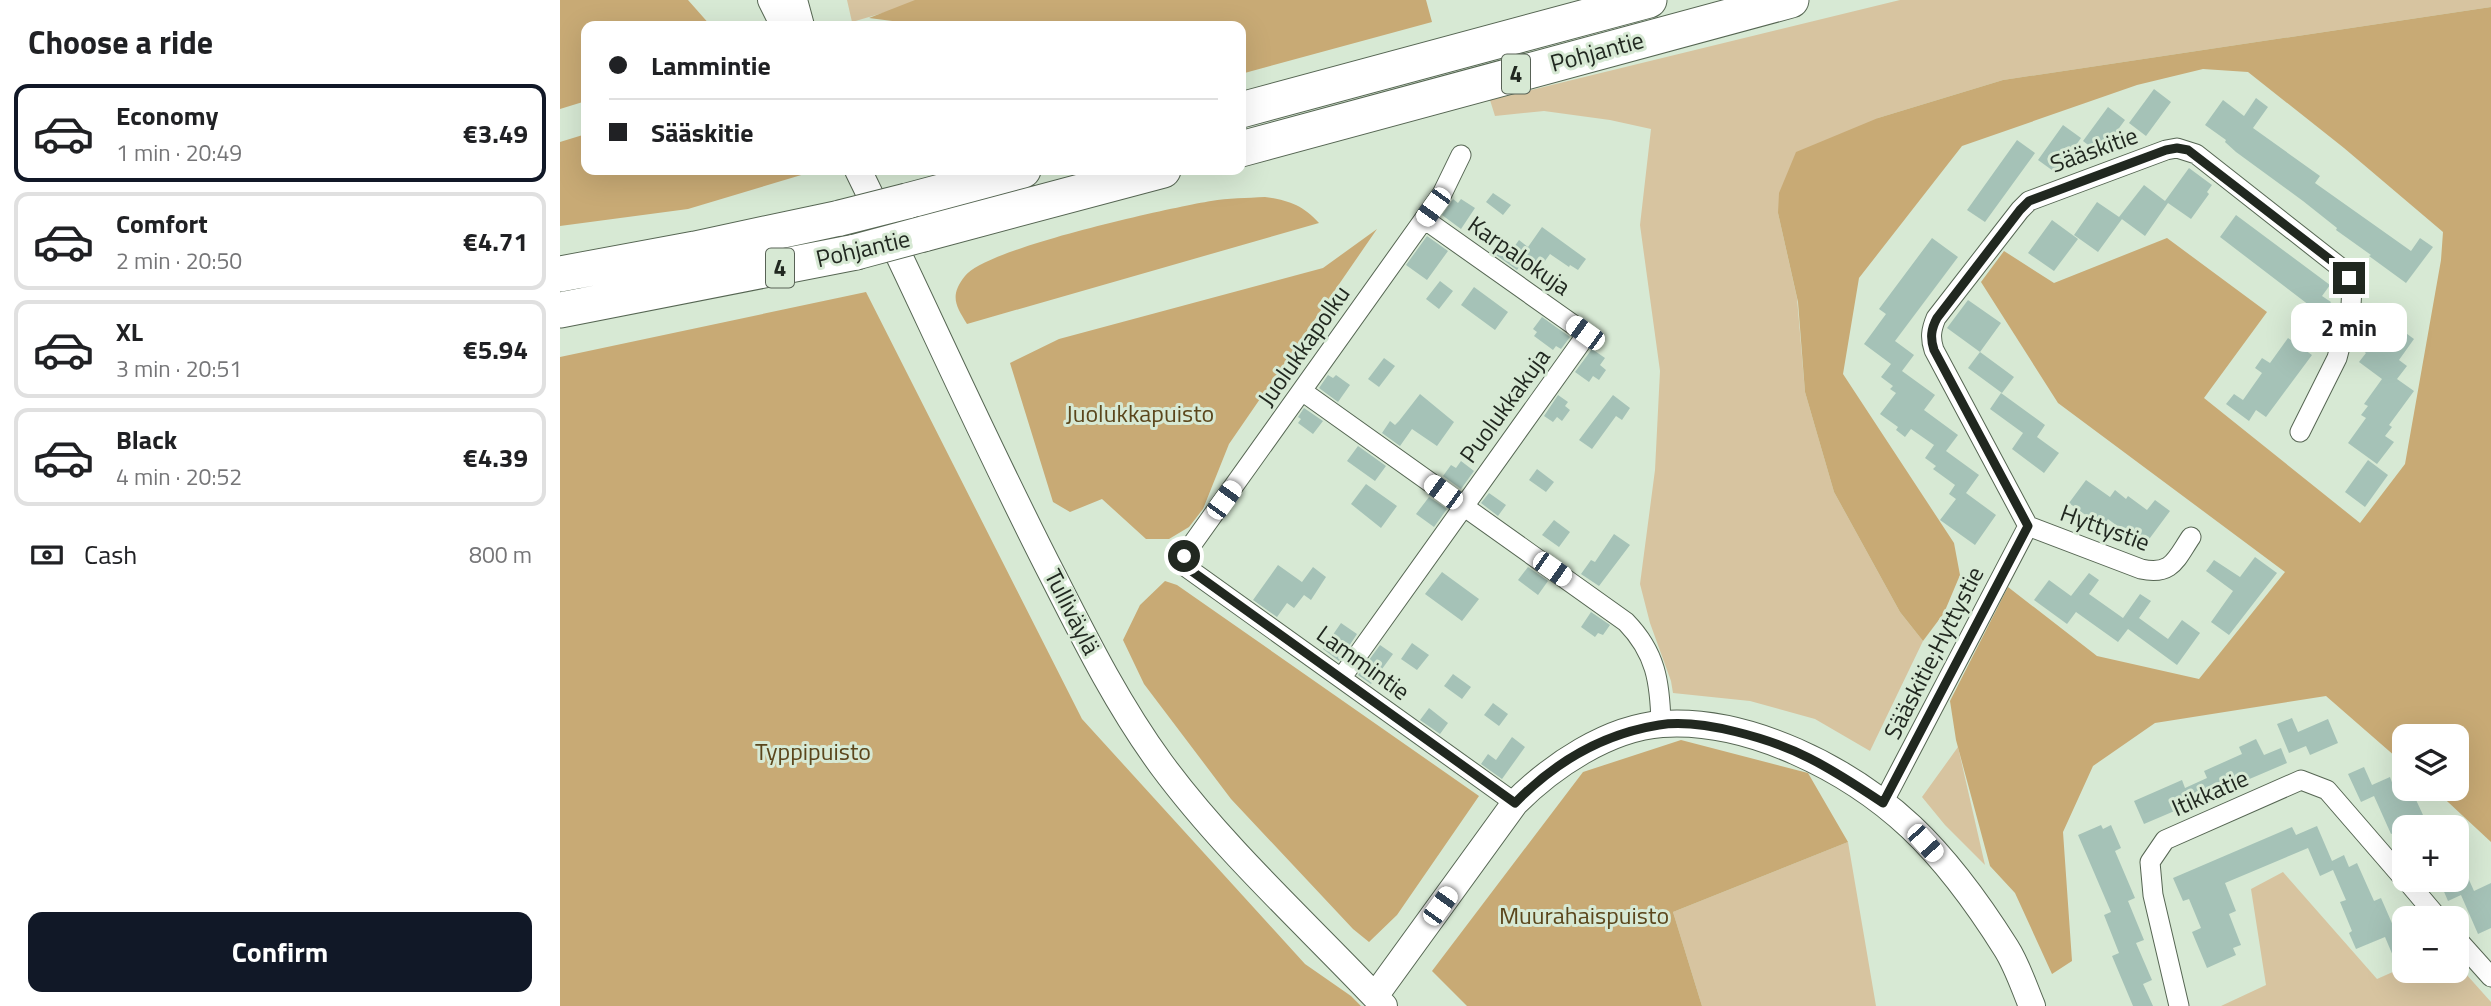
<!DOCTYPE html>
<meta charset="utf-8">
<style>
body{margin:0;font-family:"Titillium Web",sans-serif;background:#f6f6f6;color:#202124;height:100vh;display:flex;flex-direction:column;font-size:26px;white-space:nowrap}
*{box-sizing:border-box;margin:0}
p{font-size:23px;color:#757577}
.icon{flex:none;width:38px;height:38px;fill:none;stroke:currentColor;stroke-width:2;stroke-linecap:round;stroke-linejoin:round}
.map{position:relative;flex:1;overflow:hidden}
.panel{display:flex;flex-direction:column;background:#fff;width:560px}
.panel>*{flex:none}
.top-card{position:absolute;left:21px;top:21px;width:665px;height:154px;border-radius:14px;box-shadow:0 7px 28px #0002;display:grid;align-content:center;height:154px;padding:0 28px;background:#fff}
.buttons{position:absolute;left:1832px;top:724px;display:grid;gap:14px}
.buttons a{display:grid;place-items:center;width:77px;height:77px;border-radius:14px;background:#fff;box-shadow:0 7px 28px #0002;font-size:35px}
.end{position:absolute;width:32px;height:32px;margin:-16px;border:9px solid #212820;background:#fff;box-shadow:0 0 0 4px #fff}
.from{border-radius:50%}
.bubble{position:absolute;height:49px;border-radius:14px;background:#fff;box-shadow:0 7px 28px #0002;font-size:23px;font-weight:700;line-height:49px;text-align:center}
.car{position:absolute;width:21px;height:42px;margin:-21px -10px;border-radius:9px;box-shadow:0 0 5px 2px #0007;background:linear-gradient(#fff 24%,#345 0 40%,#fff 0 76%,#345 0 86%,#fff 0)}
.top-card b{display:flex;align-items:center;gap:24px;height:66px;font-size:26px}
.top-card b+b{border-top:2px solid #e0e0e0}
.top-card i{width:18px;height:18px;background:#202124}
ul{padding:0;list-style:none}
li{display:flex;align-items:center;gap:21px;height:98px;margin:0 14px 10px;padding:0 14px;border:4px solid #e0e0e0;border-radius:14px}
li div{flex:1}
li b{display:block;font-size:26px}
li em{font-style:normal;font-weight:700}
li.on{border-color:#111827}
li>.icon{width:63px;height:63px;stroke-width:1.5}
h2{padding:0 28px;font-size:32px;line-height:84px}
.pay{display:flex;align-items:center;gap:18px;height:77px;padding:0 28px;font-size:26px}
.pay p{margin-inline-start:auto}
.primary-button{display:flex;gap:14px;margin-top:auto;padding:14px 28px}
.primary-button a{flex:1;height:80px;border-radius:14px;background:#111827;color:#fff;font-size:28px;font-weight:700;line-height:80px;text-align:center}
main{display:flex;flex:1;min-height:0}
.map>svg:first-child{display:block}
.green{fill:#d7c4a0}
.forest{fill:#c8aa75}
.building{fill:#a5c2b7}
.lines{fill:none;stroke-linecap:round;stroke-linejoin:round}
.street-casing{stroke:#566653;stroke-width:21}
.secondary-casing{stroke:#566653;stroke-width:28}
.highway-casing{stroke:#566653;stroke-width:37}
.street{stroke:#fff;stroke-width:19}
.secondary{stroke:#fff;stroke-width:26}
.highway{stroke:#fff;stroke-width:35}
.highway-bridge-casing{stroke:#566653;stroke-width:37;stroke-linecap:butt}
.highway-bridge{stroke:#fff;stroke-width:35}
.route{stroke:#212820;stroke-width:9}
.labels{text-anchor:middle;stroke-width:6;stroke-linejoin:round;paint-order:stroke}
.shield{fill:#d7e9d4;stroke:#586256;stroke-width:2}
.shield-label{font-size:23px;font-weight:bold;fill:#212820}
.street-label{font-size:24px;fill:#212820;stroke:#d7e9d4}
.park-label{font-size:24px;fill:#5b461c;stroke:#d7e9d4}
</style>
<main>
<section class="panel">
<h2>Choose a ride</h2>
<ul>
<li class="on"><svg class="icon" aria-label="car" viewBox="0 0 24 24"><path d="M5 17H2v-5l4-1 3-4h7l3 4 3 1v5h-3M9 17h6M6 11h13"/><circle cx="7" cy="17" r="2"/><circle cx="17" cy="17" r="2"/></svg><div><b>Economy</b><p>1 min · 20:49</p></div><em>€3.49</em></li>
<li><svg class="icon" aria-label="car" viewBox="0 0 24 24"><path d="M5 17H2v-5l4-1 3-4h7l3 4 3 1v5h-3M9 17h6M6 11h13"/><circle cx="7" cy="17" r="2"/><circle cx="17" cy="17" r="2"/></svg><div><b>Comfort</b><p>2 min · 20:50</p></div><em>€4.71</em></li>
<li><svg class="icon" aria-label="car" viewBox="0 0 24 24"><path d="M5 17H2v-5l4-1 3-4h7l3 4 3 1v5h-3M9 17h6M6 11h13"/><circle cx="7" cy="17" r="2"/><circle cx="17" cy="17" r="2"/></svg><div><b>XL</b><p>3 min · 20:51</p></div><em>€5.94</em></li>
<li><svg class="icon" aria-label="car" viewBox="0 0 24 24"><path d="M5 17H2v-5l4-1 3-4h7l3 4 3 1v5h-3M9 17h6M6 11h13"/><circle cx="7" cy="17" r="2"/><circle cx="17" cy="17" r="2"/></svg><div><b>Black</b><p>4 min · 20:52</p></div><em>€4.39</em></li>
</ul>
<div class="pay"><svg class="icon" aria-label="cash" viewBox="0 0 24 24"><path d="M3 7h18v10H3z"/><circle cx="12" cy="12" r="2"/></svg>Cash<p>800 m</p></div>
<div class="primary-button"><a>Confirm</a></div>
</section>
<div class="map">
<svg width="1931" height="1006" viewBox="0 0 1931 1006">
<rect width="100%" height="100%" fill="#d7e9d4"/>
<path class="green" d="M287 0H367L292 22Z
M1340 0H1931V7L1443 80 1318 118 1218 213 1237 298 1245 392 1274 492 1340 612 1363 641 1310 751 1255 719 1190 701 1113 693 1111 681 1090 623 1080 584 1095 470 1100 371 1080 225 1091 129 1050 120 984 111 935 116 930 100Z
M1398 747 1425 865 1385 825 1362 797Z
M1288 842 1316 1006H1142L1113 912Z
M1723 872 1817 979 1844 967V971H1897V964L1931 1002V1006H1661L1706 985 1691 889Z"/>
<path class="forest" d="M0 0H128L151 26H26V101L0 109Z
M355 0H866L872 22 681 74V26H342L340 22 309 18Z
M1931 7V842L1874 789H1897V737H1844V764L1766 696 1595 723 1533 766 1503 832 1512 961 1492 974 1455 893 1430 866 1396 740 1390 701 1448 587 1537 656 1639 679 1725 572 1498 403 1421 282 1444 251 1494 283 1607 238 1707 312 1644 398 1800 523 1845 464 1881 260 1883 232 1784 148 1688 72 1643 69 1577 85 1402 146 1299 278 1283 374 1394 543 1400 575 1384 613 1363 641 1340 612 1274 492 1245 392 1238 302 1218 213 1219 193 1236 152 1318 118 1443 80Z
M26 134V170H258L128 209 0 226V142Z
M705 197C728 200 743 205 759 223L407 324C396 306 389 296 405 276 426 248 609 208 651 201 668 198 687 198 705 197Z
M817 229 669 444 643 509 629 527 609 539H586L542 499 510 512 493 502 450 363 499 339 763 268Z
M306 292 522 719 745 964 791 996 801 1006H0V357Z
M605 581 617 585 919 796 837 915 809 942 793 929 671 799 584 684 563 640 580 605Z
M1121 740 1248 773 1288 842 1113 912 1142 1006H907L872 971 1023 772Z"/>
<path class="building" d="M1594 89 1611 102 1586 136 1569 123Z
M1696 98 1708 107 1693 128 1760 176 1755 183 1851 251 1860 238 1873 247 1846 283 1809 256 1811 255 1776 230 1777 228 1743 201 1676 152 1665 142 1666 140 1645 125 1663 100 1684 116Z
M1548 107 1565 120 1540 154 1523 141Z
M1503 125 1521 138 1496 173 1478 160Z
M1457 140 1475 153 1425 222 1407 210Z
M1629 168 1652 185 1647 192 1649 194 1631 219 1608 203 1585 236 1559 217 1584 185 1605 201Z
M933 193 951 205 943 215 926 202Z
M893 199 898 203 901 199 915 208 901 229 882 215Z
M1537 202 1562 219 1538 252 1514 235Z
M1676 215 1770 285 1762 296 1771 302 1762 315 1660 237Z
M1492 220 1518 239 1494 271 1468 253Z
M982 227 1026 259 1018 270 1010 265 1009 267 990 254 979 269 965 259 957 270 936 255 946 241 954 247 959 240 968 247Z
M867 236 888 251 867 280 846 265Z
M1372 238 1398 257 1335 341 1354 355 1342 371 1375 395 1364 410 1398 435 1386 451 1419 475 1406 493 1436 515 1415 545 1380 520 1396 499 1389 494 1395 485 1373 469 1376 466 1365 458 1374 445 1351 429 1345 437 1336 430 1338 427 1320 414 1336 393 1330 389 1333 386 1321 377 1331 364 1304 344 1326 314 1319 309Z
M880 281 893 291 879 309 866 299Z
M914 287 948 312 935 330 901 305Z
M1408 300 1441 323 1420 352 1387 328Z
M982 317 1010 337 1001 349 996 346 993 350 974 336 977 332 973 329Z
M1825 318 1854 339 1839 360 1847 366 1837 379 1854 391 1829 425 1832 427 1825 436 1834 442 1817 464 1788 443 1806 418 1801 415 1808 406 1804 404 1822 379 1799 362 1806 353 1802 350Z
M1728 338 1752 355 1706 417 1696 410 1689 421 1666 404 1674 394 1683 400 1702 373 1695 368 1702 358 1710 363Z
M1032 349 1045 358 1040 365 1046 370 1039 380 1033 376 1029 382 1015 372Z
M1420 352 1454 377 1442 393 1408 368Z
M824 358 835 366 819 387 808 379Z
M768 375 773 378 776 375 790 385 778 402 759 388Z
M1441 393 1485 425 1477 437 1499 453 1484 473 1452 449 1463 433 1430 409Z
M860 394 894 422 877 446 852 429 840 446 822 433 830 421 835 425 839 421Z
M998 395 1008 402 1005 406 1010 410 1002 421 997 417 993 422 984 416Z
M1053 395 1070 408 1062 420 1056 416 1032 449 1019 440Z
M744 408 763 421 753 434 738 423 741 419 738 417Z
M798 446 826 466 815 481 787 461Z
M1808 460 1828 475 1805 507 1785 492Z
M901 461 914 471 901 489 883 476 891 465 896 468Z
M977 469 994 482 986 492 969 480Z
M1526 480 1550 497 1555 490 1566 499 1568 496 1587 510 1595 500 1610 511 1584 546 1548 519 1542 527 1509 503Z
M806 484 837 506 821 528 791 504Z
M929 493 946 505 938 516 921 503Z
M869 497 887 509 874 527 856 514Z
M994 520 1010 532 999 547 982 535Z
M1054 534 1070 545 1039 586 1021 574 1031 560 1035 562Z
M1695 557 1717 573 1669 635 1651 622 1673 591 1646 571 1654 560 1680 577Z
M718 565 742 582 753 567 766 577 751 600 744 595 734 608 727 603 717 617 693 600Z
M968 567 988 581 978 595 958 580Z
M882 572 919 599 902 621 865 594Z
M1529 573 1539 580 1529 594 1563 618 1580 594 1591 601 1579 618 1608 639 1622 620 1640 633 1617 665 1568 629 1558 642 1516 612 1507 624 1474 600 1489 580 1511 596Z
M1031 612 1050 625 1043 635 1038 633 1035 637 1021 627Z
M781 623 797 634 779 661 763 649Z
M852 643 869 655 857 670 841 659Z
M820 645 833 654 811 684 798 675Z
M893 674 911 687 902 699 884 686Z
M933 703 948 714 939 726 924 715Z
M869 708 888 723 880 734 860 720Z
M1732 718 1738 732 1768 719 1778 743 1750 755 1746 746 1729 753 1717 724Z
M952 737 965 747 942 779 921 764 928 754 936 760Z
M1696 739 1704 755 1721 748 1727 763 1584 824 1574 801 1622 780 1625 788 1647 778 1644 771 1682 754 1679 747Z
M1804 767 1812 785 1830 777 1834 788 1844 783V789H1851L1869 828H1844L1831 834 1814 796 1801 802 1788 774Z
M1541 825 1543 829 1551 825 1561 848 1555 851 1575 898 1568 901 1584 940 1576 943 1592 980 1583 984 1593 1006H1573L1552 956 1559 953 1544 915 1551 912 1518 835Z
M1757 826 1772 861 1784 855 1789 867 1797 863 1814 901 1821 898 1838 937 1844 934V982L1825 937 1796 949 1789 933 1792 931 1780 902 1786 900 1773 870 1760 876 1748 848 1665 883 1676 911 1669 914 1681 945 1673 948 1676 955 1647 968 1632 932 1641 928 1629 899 1623 901 1613 878 1732 827 1736 835Z
M1897 853 1914 891 1931 883V928L1918 934 1901 895 1888 901 1879 880H1897Z"/>
<g class="lines">
<g class="street-casing">
<path id="street" d="M901 155 882 194 633 543 623 562 626 567 955 803
M742 391 1066 622C1096 653 1100 682 1101 724
M1468 526 1374 350C1370 338 1371 330 1376 318L1460 210 1469 201 1606 150 1617 148 1636 154 1781 268 1789 278 1792 289 1791 305 1777 358 1740 432
M1468 526 1581 569C1612 576 1616 559 1631 537
M782 677 1022 341 1025 333 864 219
M1323 803 1468 526
M1846 880 1879 919
M1897 939 1931 977
M1619 1006 1593 895 1590 862 1605 840 1741 780 1767 790 1844 879"/>
</g>
<g class="secondary-casing">
<path id="secondary" d="M211 0 224 26
M234 0 241 26
M298 170C364 305 424 442 493 576 526 641 558 705 601 764 666 852 749 926 824 1006
M815 996 955 803C992 766 1048 728 1102 724 1189 718 1289 769 1351 827 1388 862 1419 905 1446 948 1457 965 1464 987 1472 1006"/>
</g>
<g class="highway-casing">
<path id="highway" d="M681 110 1089 0
M681 149 1231 0
M347 201 463 170
M363 234 603 170
M0 274 135 249 280 218
M0 310 296 252"/>
</g>
<use href="#street" class="street"/>
<use href="#secondary" class="secondary"/>
<use href="#highway" class="highway"/>
<g class="highway-bridge-casing">
<path id="highway-bridge" d="M280 218 347 201
M296 252 363 234"/>
</g>
<use href="#highway-bridge" class="highway-bridge"/>
</g>
<g class="lines">
<path class="route" d="M624 556 623 562 626 567 955 803C994 763 1043 734 1099 725 1141 718 1212 739 1249 758 1275 771 1299 787 1323 803L1468 526 1374 350C1370 338 1371 329 1377 318L1460 210 1469 201 1606 150 1617 148 1628 150 1781 268 1789 278"/>
</g>
<g class="labels">
<g class="shield">
<rect x="942" y="54.5" width="28" height="39" rx="5"/>
<rect x="206" y="248.5" width="28" height="39" rx="5"/>
</g>
<g class="shield-label">
<text x="956" y="82">4</text>
<text x="220" y="276">4</text>
</g>
<g class="street-label">
<text transform="translate(1037 52) rotate(-15)" y="8">Pohjantie</text>
<text transform="translate(1534 150) rotate(-20)" y="8">Sääskitie</text>
<text transform="translate(303 249) rotate(-13)" y="8">Pohjantie</text>
<text transform="translate(959 256) rotate(35)" y="8">Karpalokuja</text>
<text transform="translate(744 346) rotate(-55)" y="8">Juolukkapolku</text>
<text transform="translate(945 406) rotate(-54)" y="8">Puolukkakuja</text>
<text transform="translate(1545 528) rotate(20)" y="8">Hyttystie</text>
<text transform="translate(512 612) rotate(63)" y="8">Tulliväylä</text>
<text transform="translate(1374 653) rotate(-63)" y="8">Sääskitie;Hyttystie</text>
<text transform="translate(803 663) rotate(36)" y="8">Lammintie</text>
<text transform="translate(1650 793) rotate(-24)" y="8">Itikkatie</text>
</g>
<g class="park-label">
<text x="580" y="422">Juolukkapuisto</text>
<text x="253" y="760">Typpipuisto</text>
<text x="1024" y="924">Muurahaispuisto</text>
</g>
</g>
</svg>
<div class="buttons">
<a><svg class="icon" aria-label="layers" viewBox="0 0 24 24"><path d="M12 4l9 5-9 5-9-5zM3 14l9 5 9-5"/></svg></a>
<a>+</a>
<a>−</a>
</div>
<i class="end from" style="left:624px;top:556px"></i>
<i class="end" style="left:1789px;top:278px"></i>
<div class="bubble" style="left:1731px;top:303px;width:116px">2 min</div>
<i class="car" style="left:873px;top:207px;rotate:216deg"></i>
<i class="car" style="left:1025px;top:333px;rotate:306deg"></i>
<i class="car" style="left:883px;top:492px;rotate:306deg"></i>
<i class="car" style="left:664px;top:500px;rotate:36deg"></i>
<i class="car" style="left:992px;top:569px;rotate:125deg"></i>
<i class="car" style="left:1365px;top:843px;rotate:138deg"></i>
<i class="car" style="left:880px;top:906px;rotate:36deg"></i>
<div class="top-card">
<b><i class="from"></i>Lammintie</b>
<b><i></i>Sääskitie</b>
</div>
</div>
</main>
